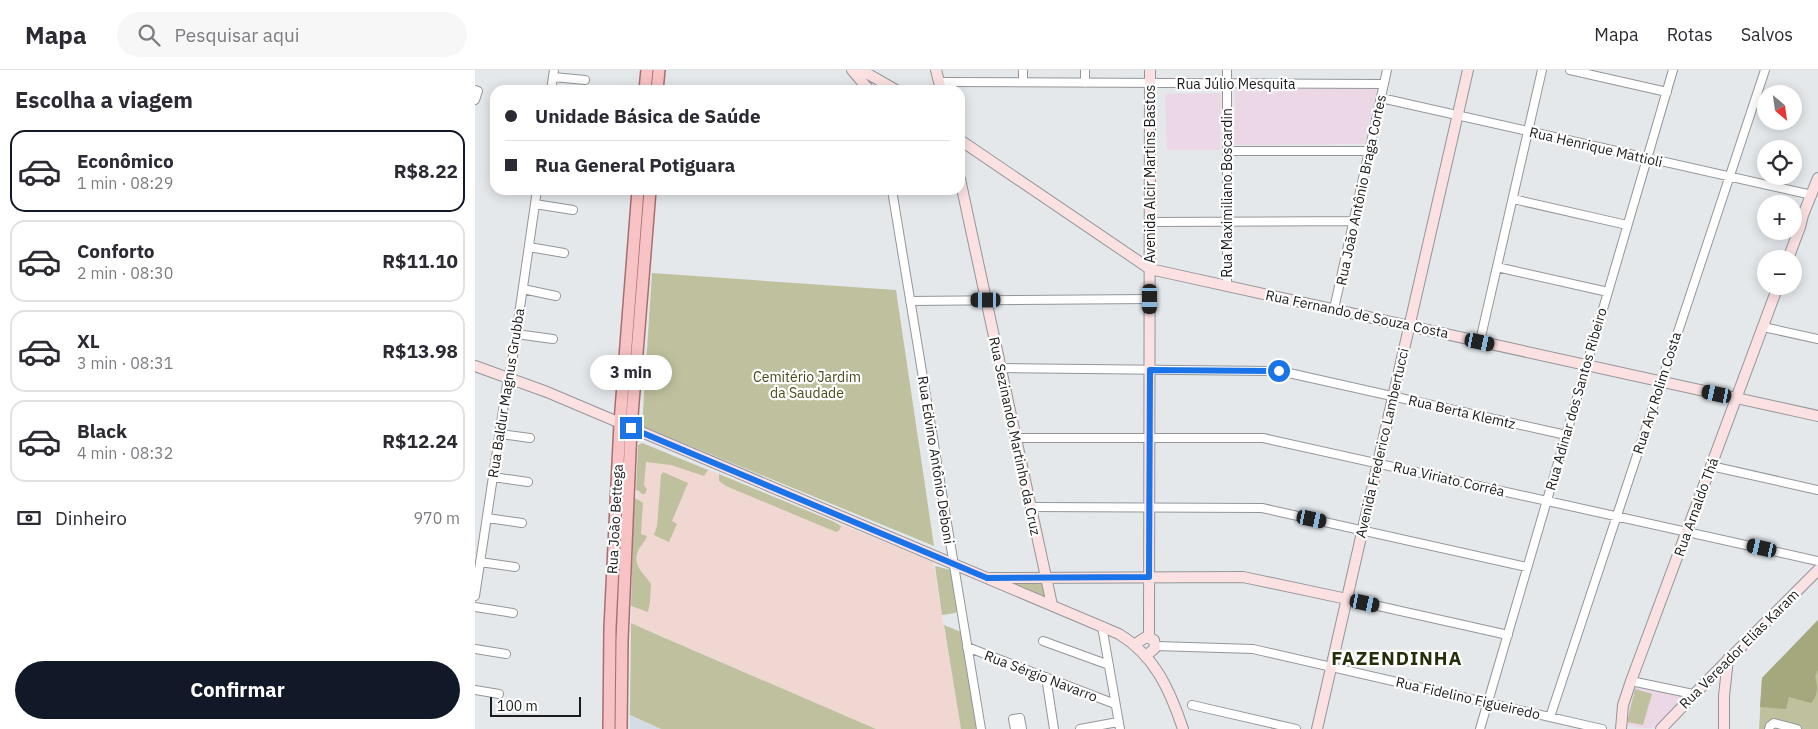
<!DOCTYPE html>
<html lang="pt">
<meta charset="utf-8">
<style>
body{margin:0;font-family:"IBM Plex Sans",sans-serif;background:#f7f7f7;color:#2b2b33;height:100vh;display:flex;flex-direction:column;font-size:19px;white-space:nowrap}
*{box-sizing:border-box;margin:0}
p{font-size:16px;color:#7c7c81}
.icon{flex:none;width:28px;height:28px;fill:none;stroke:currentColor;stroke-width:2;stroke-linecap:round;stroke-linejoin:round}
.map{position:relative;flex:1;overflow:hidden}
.sheet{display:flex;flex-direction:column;background:#fff;width:475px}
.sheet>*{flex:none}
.guide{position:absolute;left:15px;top:15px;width:475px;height:110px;border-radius:15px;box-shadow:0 2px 12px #0003;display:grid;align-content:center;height:110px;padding:0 15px;background:#fff}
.needle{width:32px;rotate:151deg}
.fabs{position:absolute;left:1282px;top:15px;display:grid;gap:10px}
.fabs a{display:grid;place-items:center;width:45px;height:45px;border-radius:50%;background:#fff;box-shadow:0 2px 12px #0003;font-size:25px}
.scale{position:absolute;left:15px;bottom:12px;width:91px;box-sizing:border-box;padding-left:5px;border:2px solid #1a1b1c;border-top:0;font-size:14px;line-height:18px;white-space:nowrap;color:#1a1b1c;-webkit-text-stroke:4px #fff;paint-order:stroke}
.end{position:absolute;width:22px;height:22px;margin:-11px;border:6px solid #1a73e8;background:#fff;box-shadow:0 0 0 2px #fff}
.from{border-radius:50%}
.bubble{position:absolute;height:35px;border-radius:18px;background:#fff;box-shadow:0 2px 12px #0003;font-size:16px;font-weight:800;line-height:35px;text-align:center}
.car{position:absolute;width:15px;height:30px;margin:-15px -8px;border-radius:6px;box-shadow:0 0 4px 1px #0007;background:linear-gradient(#222 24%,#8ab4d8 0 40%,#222 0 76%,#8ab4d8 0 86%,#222 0)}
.guide b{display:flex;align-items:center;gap:18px;height:48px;font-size:19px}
.guide b+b{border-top:1px solid #e1e1e2}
.guide i{width:12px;height:12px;background:#2b2b33}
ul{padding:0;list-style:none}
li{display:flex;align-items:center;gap:15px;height:82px;margin:0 10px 8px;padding:0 5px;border:2px solid #e1e1e2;border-radius:15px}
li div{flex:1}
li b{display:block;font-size:19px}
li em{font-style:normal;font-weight:800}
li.on{border-color:#111827}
li>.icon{width:45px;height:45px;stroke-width:1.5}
h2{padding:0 15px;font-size:22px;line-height:60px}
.pay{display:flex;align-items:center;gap:12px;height:55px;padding:0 15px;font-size:19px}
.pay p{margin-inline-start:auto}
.action{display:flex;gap:10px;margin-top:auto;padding:10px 15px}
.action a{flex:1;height:58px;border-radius:30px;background:#111827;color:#fff;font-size:20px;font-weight:800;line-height:58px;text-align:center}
header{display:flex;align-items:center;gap:30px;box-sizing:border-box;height:70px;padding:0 25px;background:#fff;border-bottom:1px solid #e1e1e2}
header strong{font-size:24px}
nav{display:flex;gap:28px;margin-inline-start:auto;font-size:18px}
.search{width:350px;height:45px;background:#f7f7f7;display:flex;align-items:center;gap:12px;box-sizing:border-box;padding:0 18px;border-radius:28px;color:#7c7c81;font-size:19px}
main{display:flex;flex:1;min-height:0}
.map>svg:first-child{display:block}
.built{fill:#d4dde6}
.industrial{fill:#f1d7d1}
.education{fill:#ebd7e6}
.green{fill:#bfc19e}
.forest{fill:#a5a87c}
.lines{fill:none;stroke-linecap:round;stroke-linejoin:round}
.street-casing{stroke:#939699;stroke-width:10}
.secondary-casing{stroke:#939699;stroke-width:12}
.primary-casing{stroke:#a86e70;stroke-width:14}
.street{stroke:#fff;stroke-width:8}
.secondary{stroke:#fce1e2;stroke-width:10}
.primary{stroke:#f8c3c4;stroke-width:11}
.route{stroke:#1a73e8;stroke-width:6}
.labels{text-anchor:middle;stroke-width:4.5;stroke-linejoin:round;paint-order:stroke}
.street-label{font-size:14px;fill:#1a1b1c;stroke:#fff}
.park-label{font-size:14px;fill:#484a16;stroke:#fff}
.district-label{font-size:19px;font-weight:bold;letter-spacing:1px;fill:#242f09;stroke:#fff}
</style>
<header>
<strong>Mapa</strong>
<div class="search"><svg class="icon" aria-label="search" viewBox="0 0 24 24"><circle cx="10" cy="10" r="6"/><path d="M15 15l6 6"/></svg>Pesquisar aqui</div>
<nav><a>Mapa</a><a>Rotas</a><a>Salvos</a></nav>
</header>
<main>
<section class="sheet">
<h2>Escolha a viagem</h2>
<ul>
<li class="on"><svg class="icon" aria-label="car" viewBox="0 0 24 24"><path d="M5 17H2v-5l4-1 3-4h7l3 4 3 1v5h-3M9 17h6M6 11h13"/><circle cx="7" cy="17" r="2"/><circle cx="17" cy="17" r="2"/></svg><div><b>Econômico</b><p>1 min · 08:29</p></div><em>R$8.22</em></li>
<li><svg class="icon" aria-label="car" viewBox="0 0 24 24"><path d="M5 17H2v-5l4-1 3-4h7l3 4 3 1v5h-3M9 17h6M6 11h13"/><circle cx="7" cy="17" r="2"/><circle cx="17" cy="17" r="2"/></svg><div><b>Conforto</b><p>2 min · 08:30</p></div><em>R$11.10</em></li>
<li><svg class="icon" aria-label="car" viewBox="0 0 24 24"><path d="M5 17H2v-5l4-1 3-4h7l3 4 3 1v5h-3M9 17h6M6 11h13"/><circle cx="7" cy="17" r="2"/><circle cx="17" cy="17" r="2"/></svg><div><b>XL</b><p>3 min · 08:31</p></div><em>R$13.98</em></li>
<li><svg class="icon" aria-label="car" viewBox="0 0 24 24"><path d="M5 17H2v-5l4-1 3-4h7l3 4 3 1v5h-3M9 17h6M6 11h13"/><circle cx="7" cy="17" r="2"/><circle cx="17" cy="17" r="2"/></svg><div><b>Black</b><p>4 min · 08:32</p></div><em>R$12.24</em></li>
</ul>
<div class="pay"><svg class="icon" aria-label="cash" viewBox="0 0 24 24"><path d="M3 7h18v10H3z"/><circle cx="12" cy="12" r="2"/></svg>Dinheiro<p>970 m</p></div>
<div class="action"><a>Confirmar</a></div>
</section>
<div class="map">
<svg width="1343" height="659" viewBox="0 0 1343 659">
<rect width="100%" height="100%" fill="#e4e8eb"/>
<path class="built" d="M155 645 186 659H155Z"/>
<path class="industrial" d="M168 373 458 492 486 659H401L156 553 165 375Z"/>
<path class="education" d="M760 19H902L889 74 759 75Z
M746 23 745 80H692L690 24Z
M1159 616 1209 627 1182 658H1168L1150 655 1152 637Z"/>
<path class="green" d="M177 203 421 220 459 476 167 356Z
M167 373 233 400 229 406 196 395 171 392 169 415 172 419 170 424H167L164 421 161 420 163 375Z
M188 402 213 413 197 451 202 454 194 472 179 465 182 456 186 405Z
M244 404 357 451 366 456 364 461 361 462 251 416 244 411Z
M160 428 168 433 166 464 172 466C170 472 165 476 163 481 157 496 169 503 176 514L175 532 173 542 156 536 158 461Z
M460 496 476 500 482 541 480 543 467 545Z
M567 512 570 528 535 513Z
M1343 550V659H1284L1287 608Z
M156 553 183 565 401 659H186L155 645Z
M469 555 486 562 502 659H486Z
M1160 619 1177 624 1168 655 1152 652Z"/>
<path class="forest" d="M1343 550V600L1340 606C1343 616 1343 626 1336 633L1314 627 1311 639 1285 637 1287 608Z"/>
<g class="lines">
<g class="street-casing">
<path id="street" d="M610 0V13
M1095 0 1192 22
M78 7 110 10
M464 12 909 14
M548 12V0
M0 20 3 21 0 30
M76 20 79 0
M906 28 1337 125
M752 81H894
M417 120 506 659
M1038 129 1152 155
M60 134 98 140
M675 152 879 151
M54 177 89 183
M1022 197 1133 222
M752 216V0
M48 219 81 226
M435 231 675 229
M859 239 912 0
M1288 257 1343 269
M41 264 78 269
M1005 271 1067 0
M526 298 805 301 1091 365
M25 364 55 368
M541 368H788L1343 491
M1236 396 1343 420
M18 407 53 412
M556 437 787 438 1052 497
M12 448 47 453
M5 492 40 497
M0 526 33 307 37 293 62 120
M872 529 1033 565
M0 537 38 543
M627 556 645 659
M568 571 634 595
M681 576 778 579 1127 659
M492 577 640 634
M0 579 31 584
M571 607 579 659
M1156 611 1218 624
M0 620 24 624
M717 635 821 659
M1075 647 1290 0
M540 659 538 649 545 648 547 659
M605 659 643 652
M1005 659 1198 0
M1294 659 1295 656 1299 653 1322 659"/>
</g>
<g class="secondary-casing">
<path id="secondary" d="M377 0 394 20
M386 0 421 20
M461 0 466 20
M485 70 675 199 1343 346
M485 109 577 535
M1313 189 1325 157 1328 145 1343 108
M0 296 72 322 644 564C680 586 695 620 708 659
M516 508 768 507 872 529
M674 567 675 0
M659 575 671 567 679 570 680 578 671 586
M842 659 993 0
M1146 659 1148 635 1156 611 1303 216
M1186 659 1233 610 1343 500
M1249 659V626L1253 589"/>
</g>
<g class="primary-casing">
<path id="primary" d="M170 20 172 0
M182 20 184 0
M134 659 135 558 145 353 163 120
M146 659 147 570 156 358 175 120"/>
</g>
<use href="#street" class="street"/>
<use href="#secondary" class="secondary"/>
<use href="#primary" class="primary"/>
</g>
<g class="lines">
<path class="route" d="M156 358 512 508 674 507 675 300 804 301"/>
</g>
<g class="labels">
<g class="street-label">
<text x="761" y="19">Rua Júlio Mesquita</text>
<text transform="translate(1121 77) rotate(13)" y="5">Rua Henrique Mattioli</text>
<text transform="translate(675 104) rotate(-90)" y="5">Avenida Alcir Martins Bastos</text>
<text transform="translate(886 120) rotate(-78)" y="5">Rua João Antônio Braga Cortes</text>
<text transform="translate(752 123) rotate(-90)" y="5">Rua Maximiliano Boscardin</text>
<text transform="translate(882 244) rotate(12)" y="5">Rua Fernando de Souza Costa</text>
<text transform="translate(31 323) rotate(-81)" y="5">Rua Baldur Magnus Grubba</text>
<text transform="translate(1182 323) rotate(-72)" y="5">Rua Ary Rolim Costa</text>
<text transform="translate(1101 329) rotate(-74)" y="5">Rua Adinar dos Santos Ribeiro</text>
<text transform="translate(987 342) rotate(13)" y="5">Rua Berta Klemtz</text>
<text transform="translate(540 366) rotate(78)" y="5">Rua Sezinando Martinho da Cruz</text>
<text transform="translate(907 373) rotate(-77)" y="5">Avenida Frederico Lambertucci</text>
<text transform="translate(461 390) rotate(81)" y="5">Rua Edvino Antônio Deboni</text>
<text transform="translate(974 409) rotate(13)" y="5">Rua Viriato Corrêa</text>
<text transform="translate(1221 437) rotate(-70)" y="5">Rua Arnaldo Thá</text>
<text transform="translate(140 449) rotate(-87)" y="5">Rua João Bettega</text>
<text transform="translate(1264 579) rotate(-45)" y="5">Rua Vereador Elias Karam</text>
<text transform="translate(566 606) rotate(21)" y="5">Rua Sérgio Navarro</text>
<text transform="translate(993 628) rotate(13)" y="5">Rua Fidelino Figueiredo</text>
</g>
<g class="park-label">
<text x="332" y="312">Cemitério Jardim<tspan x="332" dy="16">da Saudade</tspan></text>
</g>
<g class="district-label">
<text x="922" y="595">FAZENDINHA</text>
</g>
</g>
</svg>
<div class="fabs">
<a><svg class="needle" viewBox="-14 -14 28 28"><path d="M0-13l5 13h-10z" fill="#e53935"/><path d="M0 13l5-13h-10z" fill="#7c7c81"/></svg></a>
<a><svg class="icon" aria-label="locate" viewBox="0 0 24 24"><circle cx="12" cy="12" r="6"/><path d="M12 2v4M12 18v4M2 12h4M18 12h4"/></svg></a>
<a>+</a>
<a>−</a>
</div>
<div class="scale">100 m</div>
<i class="end from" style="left:804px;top:301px"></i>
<i class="end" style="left:156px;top:358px"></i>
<div class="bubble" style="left:115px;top:285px;width:82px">3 min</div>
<i class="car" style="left:675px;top:229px;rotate:180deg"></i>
<i class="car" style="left:511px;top:230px;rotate:270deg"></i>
<i class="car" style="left:1005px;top:272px;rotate:102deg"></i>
<i class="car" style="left:1242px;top:324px;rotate:282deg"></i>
<i class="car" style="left:837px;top:449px;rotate:102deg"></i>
<i class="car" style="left:1287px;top:478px;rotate:283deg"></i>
<i class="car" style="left:890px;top:533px;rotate:102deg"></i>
<div class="guide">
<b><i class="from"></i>Unidade Básica de Saúde</b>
<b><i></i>Rua General Potiguara</b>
</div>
</div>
</main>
